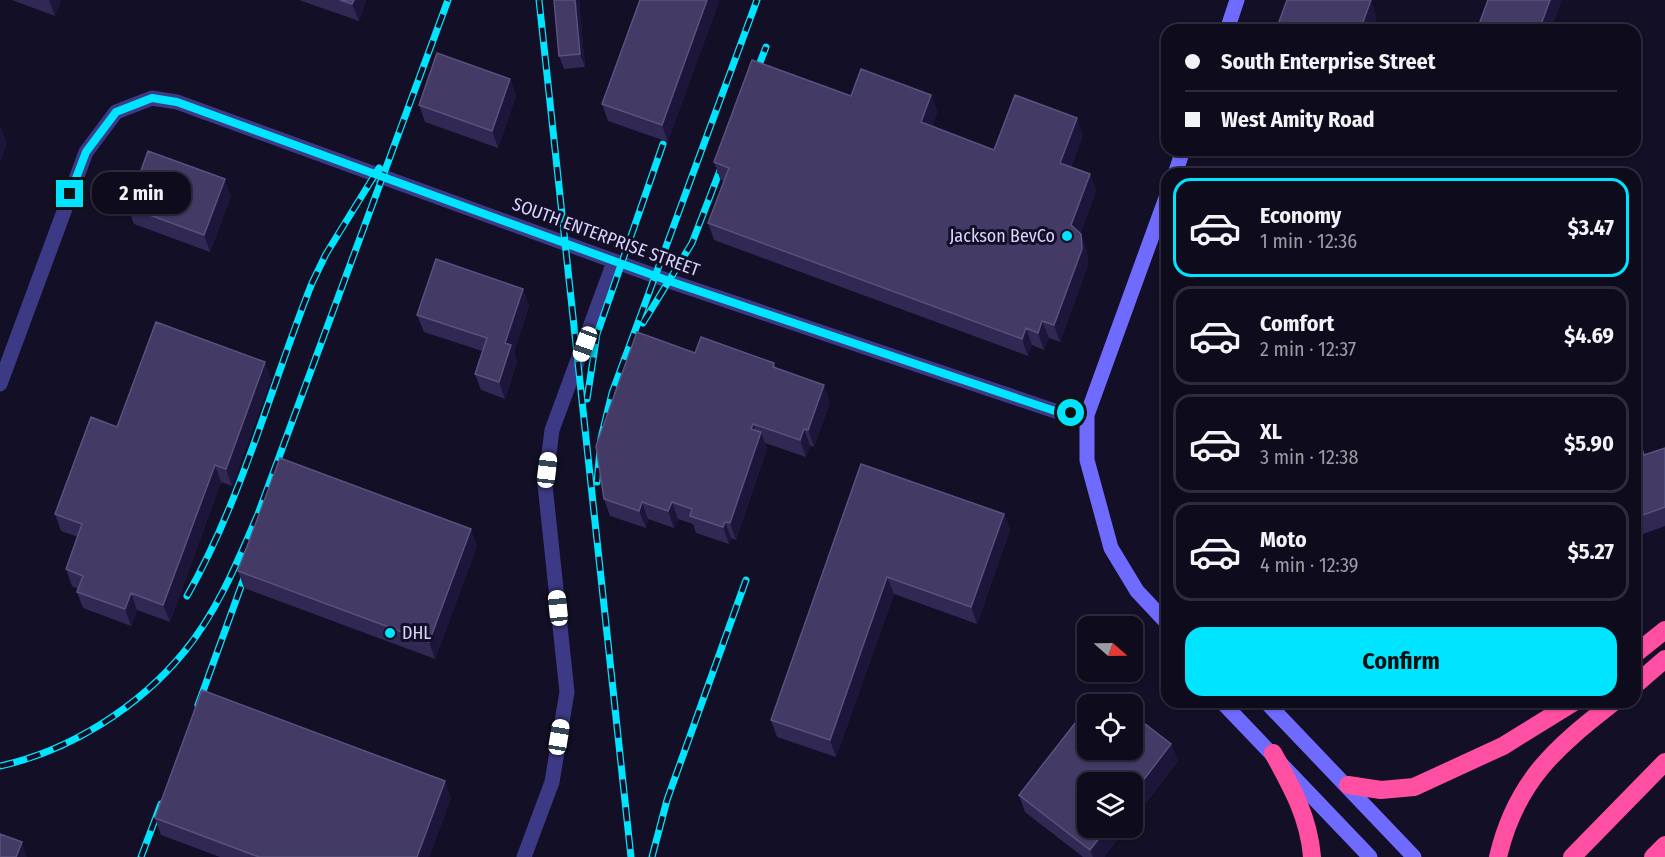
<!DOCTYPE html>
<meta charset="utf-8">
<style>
body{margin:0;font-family:"Fira Sans Condensed",sans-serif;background:#1c1929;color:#f1f3f6;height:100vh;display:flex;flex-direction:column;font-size:22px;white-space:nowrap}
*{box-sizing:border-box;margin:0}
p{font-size:20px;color:#9b9ba3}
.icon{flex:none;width:33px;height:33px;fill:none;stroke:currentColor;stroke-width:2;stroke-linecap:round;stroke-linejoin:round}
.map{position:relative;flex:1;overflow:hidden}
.side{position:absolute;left:1161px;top:168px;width:480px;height:540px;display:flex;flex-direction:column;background:#0e0b1c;border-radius:18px;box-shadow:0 2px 4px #0004,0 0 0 2px #2e2b3b}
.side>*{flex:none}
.top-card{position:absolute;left:1161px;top:24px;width:480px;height:132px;border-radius:18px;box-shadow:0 2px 4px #0004,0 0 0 2px #2e2b3b;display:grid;align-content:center;height:132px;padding:0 24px;background:#0e0b1c}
.needle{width:39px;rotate:110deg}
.buttons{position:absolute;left:1077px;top:616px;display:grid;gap:12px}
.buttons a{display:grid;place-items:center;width:66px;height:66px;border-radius:12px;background:#0e0b1c;box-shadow:0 2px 4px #0004,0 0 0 2px #2e2b3b;font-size:30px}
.end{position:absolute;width:27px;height:27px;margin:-14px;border:8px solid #00e5ff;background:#111;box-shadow:0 0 0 3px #111}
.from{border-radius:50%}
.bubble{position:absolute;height:42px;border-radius:18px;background:#0e0b1c;box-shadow:0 2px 4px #0004,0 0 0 2px #2e2b3b;font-size:20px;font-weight:700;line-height:42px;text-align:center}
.car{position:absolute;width:18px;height:36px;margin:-18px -9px;border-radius:8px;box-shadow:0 0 4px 2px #0007;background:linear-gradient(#fff 24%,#345 0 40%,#fff 0 76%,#345 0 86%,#fff 0)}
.top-card b{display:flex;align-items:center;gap:21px;height:57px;font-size:22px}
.top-card b+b{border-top:2px solid #2e2b3b}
.top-card i{width:15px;height:15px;background:#f1f3f6}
ul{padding:10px 0 0;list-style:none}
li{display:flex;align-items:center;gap:18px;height:99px;margin:0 12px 9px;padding:0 12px;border:3px solid #2e2b3b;border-radius:18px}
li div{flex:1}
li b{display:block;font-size:22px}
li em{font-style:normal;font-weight:700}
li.selected{border-color:#00e5ff}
li>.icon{width:54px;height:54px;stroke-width:1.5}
.action{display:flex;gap:12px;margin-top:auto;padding:12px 24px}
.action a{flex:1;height:69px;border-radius:18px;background:#00e5ff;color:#111;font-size:24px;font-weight:700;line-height:69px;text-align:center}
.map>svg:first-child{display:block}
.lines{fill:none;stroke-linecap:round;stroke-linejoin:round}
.street{stroke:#3d3a85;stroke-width:15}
.secondary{stroke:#6f6bff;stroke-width:15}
.highway{stroke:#ff4fa3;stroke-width:18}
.rail-casing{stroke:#00e5ff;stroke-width:7}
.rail{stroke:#130f26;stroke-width:4.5;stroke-dasharray:14;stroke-linecap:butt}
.wall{fill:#312854}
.shaded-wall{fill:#1d163a}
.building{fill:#433a66;stroke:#5a527e;stroke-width:1.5}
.route{stroke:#00e5ff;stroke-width:8}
.poi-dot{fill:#00e5ff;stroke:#130f26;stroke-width:2}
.labels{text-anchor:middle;stroke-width:6;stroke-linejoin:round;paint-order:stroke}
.poi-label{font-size:18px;fill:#d9d4ff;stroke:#130f26;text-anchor:end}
.street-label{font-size:18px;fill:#d9d4ff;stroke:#130f26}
</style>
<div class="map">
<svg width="1665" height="857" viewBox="0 0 1665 857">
<rect width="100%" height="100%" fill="#130f26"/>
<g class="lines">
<path class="street" d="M0 384 86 152 116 112 152 98 177 102 669 281 1055 411 1087 415
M524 857 552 782 567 692 545 485 552 430 614 262"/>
<path class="secondary" d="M1227 30 1237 0
M1175 174 1183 150
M1167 195 1087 415V460L1111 548 1137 591 1167 623
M1222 702 1370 857
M1266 702 1414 857"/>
<path class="highway" d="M1635 654 1665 630
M1635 685 1665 659
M1273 753C1292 787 1309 818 1312 857
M1348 785 1381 790 1414 787 1503 746 1574 702
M1498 857C1516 781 1555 748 1614 702
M1572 857 1665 762
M1653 857 1665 845"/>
<g class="rail-casing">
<path id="rail" d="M539 0 631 857
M754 78 766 47
M643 323 692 243 724 160
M587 399 597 334 663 144
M597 482 601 438 612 393 757 0
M187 596C242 499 271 386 312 283L326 254 379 168
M198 705 247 570
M0 766C70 751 139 707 184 652 217 612 238 561 258 514L448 0
M141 857 161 804
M652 857 667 800 746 580"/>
</g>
<use href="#rail" class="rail"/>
</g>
<path class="wall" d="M12 0H61L55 16Z
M299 0H366L359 21Z
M579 0 585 67 564 69 559 56Z
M640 0 668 142 608 121 602 104Z
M510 79 516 96 498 148 425 122 419 105Z
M931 95 937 112 932 126 994 150 1083 135 1071 167 1090 174 1096 191 1080 234 1087 251 1088 265 1060 342 1049 338 1044 350 1032 345 1028 356 714 240 708 223 724 181 720 179 714 162 851 96Z
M231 196 210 252 134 224 128 207Z
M523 289 529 306 514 352 517 362 505 399 481 390 475 374 482 351 424 332 417 315Z
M695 353 774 363 776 368 830 402 814 447 810 445 806 457 765 443 767 449 736 540 731 538 729 544 696 533 693 524 678 519 674 528 648 519 646 528 610 516 604 499Z
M271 379 232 486 221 482 170 622 137 610 131 626 83 608 77 592 78 589 72 586 66 569 78 537 61 531 55 514 117 427Z
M1665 448V526L1635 537V449L1644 455Z
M861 464 1004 514 1010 530 977 624 894 594 836 757 777 737 771 720Z
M477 546 435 659 244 588 238 571Z
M1171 744 1178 761 1104 857H1083L1025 812 1019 795 1088 750Z
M451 798 429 857H220L161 835 155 818Z"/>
<path class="shaded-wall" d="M49 0H61L55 16Z
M354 0H366L359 21 352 4Z
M575 0H579L585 67 580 54Z
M707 0H720L668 142 662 125Z
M1371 0 1377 17 1372 30H1360Z
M1550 0H1562L1551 30H1539Z
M510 79 516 96 498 148 492 131Z
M931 95 937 112 927 139 921 122Z
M1077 118 1083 135 1066 179 1060 163Z
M1 127 7 144 0 163V130Z
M1090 174 1096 191 1077 242 1071 225Z
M225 179 231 196 210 252 204 235Z
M1081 234 1087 251 1088 265 1060 342 1054 325Z
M523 289 529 306 514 352 517 362 505 399 499 382 505 343Z
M1042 321 1049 338 1044 350 1038 333Z
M1026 328 1032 345 1028 356 1022 339Z
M265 362 271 379 232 486 226 469Z
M824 385 830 402 814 447 808 430Z
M753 424 759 440 761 432 767 449 736 540 730 523Z
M804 429 810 445 806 457 800 440Z
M215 465 221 482 170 622 163 605Z
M642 502 648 519 646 528 639 511Z
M672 502 678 519 674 528 668 511Z
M1004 514 1010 530 977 624 971 607Z
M725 522 731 538 729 544 723 527Z
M471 529 477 546 435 659 429 642Z
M887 577 894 594 836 757 830 740Z
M131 593 137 610 131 626 125 609Z
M1171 744 1178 761 1132 820V795Z
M445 781 451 798 429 857H417Z
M1107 828H1126L1104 857H1093L1090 850Z
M22 842 27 857H16Z"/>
<path class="building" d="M340 0H354L352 4Z
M554 0H575L580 54 559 56Z
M640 0H707L662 125 602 104Z
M1287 0H1371L1360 30H1276Z
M1488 0H1550L1539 30H1477Z
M437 53 510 79 492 131 419 105Z
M752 60 851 96 861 69 931 95 921 122 994 150 1015 95 1077 118 1060 163 1090 174 1071 225 1081 234 1082 249 1054 325 1042 321 1038 333 1026 328 1022 339 708 223 729 168 714 162Z
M148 151 225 179 204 235 128 207Z
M436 259 523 289 505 343 511 345 499 382 475 374 487 338 417 315Z
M156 322 265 362 226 469 215 465 163 605 131 593 125 609 77 592 83 576 66 569 82 524 55 514 91 417 117 427Z
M637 332 695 353 701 337 774 363 773 367 824 385 808 430 804 429 800 440 753 424 751 429 761 432 730 523 725 522 723 527 690 516 692 509 672 502 668 511 642 502 639 511 604 499 596 446Z
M1641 446 1644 455 1665 448V507L1635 518V449Z
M280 458 471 529 429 642 238 571Z
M861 464 1004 514 971 607 887 577 830 740 771 720Z
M202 690 445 781 417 857H259L155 818Z
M1083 713 1088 717V750H1132V714L1171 744 1132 795V783H1088V828H1107L1090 850 1019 795Z
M0 834 22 842 16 857H0Z"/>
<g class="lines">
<path class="route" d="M70 194 86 152 116 112 152 98 177 102 669 281 1055 411 1071 413"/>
</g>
<g class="poi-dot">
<circle cx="1067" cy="236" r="6"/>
<circle cx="390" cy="633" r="6"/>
</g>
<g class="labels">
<g class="poi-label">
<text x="1055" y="242">Jackson BevCo</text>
<text x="402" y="639" text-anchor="start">DHL</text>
</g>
<g class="street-label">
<text transform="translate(606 237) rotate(20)" y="6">SOUTH ENTERPRISE STREET</text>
</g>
</g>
</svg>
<div class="buttons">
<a><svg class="needle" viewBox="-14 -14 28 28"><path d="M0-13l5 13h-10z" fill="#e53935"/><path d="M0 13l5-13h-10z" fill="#9b9ba3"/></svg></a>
<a><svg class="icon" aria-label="locate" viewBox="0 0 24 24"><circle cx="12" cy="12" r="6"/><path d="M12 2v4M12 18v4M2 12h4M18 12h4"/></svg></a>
<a><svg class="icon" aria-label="layers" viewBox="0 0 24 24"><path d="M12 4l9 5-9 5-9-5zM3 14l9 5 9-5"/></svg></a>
</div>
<i class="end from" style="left:1071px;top:413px"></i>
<i class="end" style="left:70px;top:194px"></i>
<div class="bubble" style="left:92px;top:172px;width:99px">2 min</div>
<i class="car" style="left:585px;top:344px;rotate:200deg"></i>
<i class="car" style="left:547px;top:470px;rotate:7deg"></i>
<i class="car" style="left:558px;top:608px;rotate:354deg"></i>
<i class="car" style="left:559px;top:737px;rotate:9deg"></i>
<div class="top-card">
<b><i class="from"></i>South Enterprise Street</b>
<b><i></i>West Amity Road</b>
</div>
<section class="side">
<ul>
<li class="selected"><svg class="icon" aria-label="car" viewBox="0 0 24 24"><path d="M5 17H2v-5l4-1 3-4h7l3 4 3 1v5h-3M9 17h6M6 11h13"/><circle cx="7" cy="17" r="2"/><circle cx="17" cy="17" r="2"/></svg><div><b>Economy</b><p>1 min · 12:36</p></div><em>$3.47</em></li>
<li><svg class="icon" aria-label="car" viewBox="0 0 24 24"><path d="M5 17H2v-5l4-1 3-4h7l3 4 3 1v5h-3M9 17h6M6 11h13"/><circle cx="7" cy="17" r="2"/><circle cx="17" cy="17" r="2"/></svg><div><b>Comfort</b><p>2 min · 12:37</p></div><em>$4.69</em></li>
<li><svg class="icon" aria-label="car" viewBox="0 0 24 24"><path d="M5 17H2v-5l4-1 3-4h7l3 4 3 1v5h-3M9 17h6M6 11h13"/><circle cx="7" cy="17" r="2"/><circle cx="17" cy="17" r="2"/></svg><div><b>XL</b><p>3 min · 12:38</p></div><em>$5.90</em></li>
<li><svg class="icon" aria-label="car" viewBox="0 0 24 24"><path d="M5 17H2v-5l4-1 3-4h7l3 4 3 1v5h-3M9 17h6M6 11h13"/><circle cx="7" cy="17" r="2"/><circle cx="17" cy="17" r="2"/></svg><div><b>Moto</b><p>4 min · 12:39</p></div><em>$5.27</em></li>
</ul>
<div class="action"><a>Confirm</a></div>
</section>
</div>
